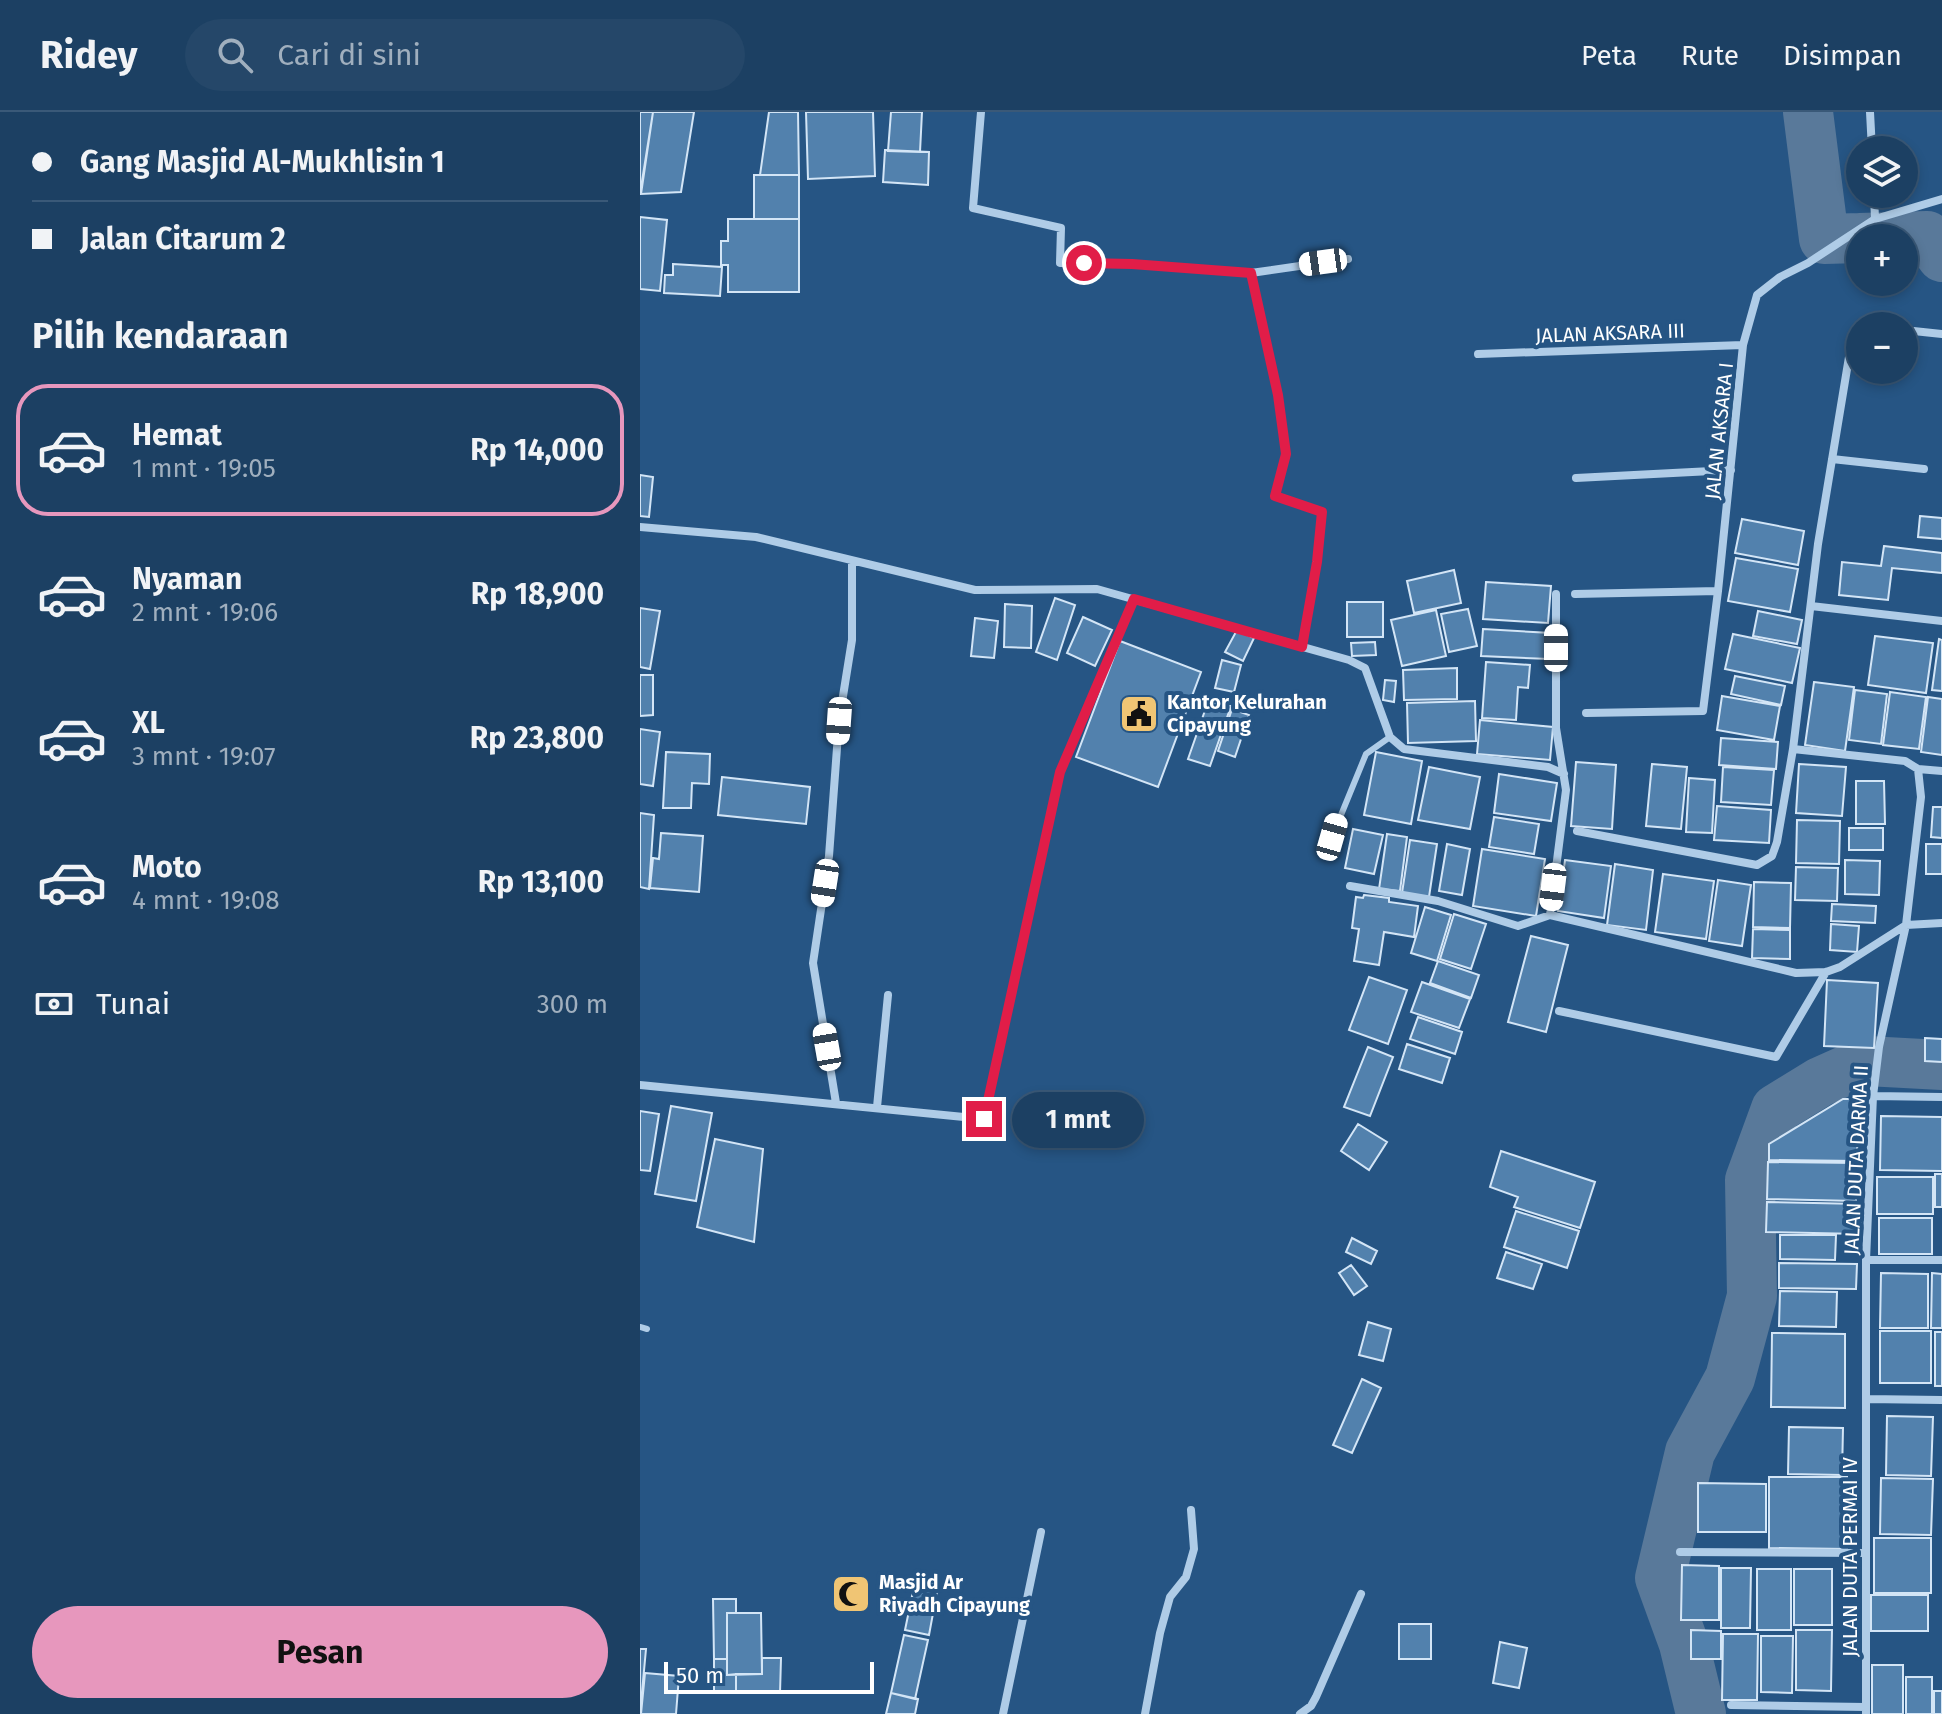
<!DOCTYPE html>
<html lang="id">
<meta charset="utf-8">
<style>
body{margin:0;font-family:"Fira Sans",sans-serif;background:#254769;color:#f1f3f6;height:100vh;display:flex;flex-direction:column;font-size:30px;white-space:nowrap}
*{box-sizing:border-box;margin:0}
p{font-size:26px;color:#a0afbe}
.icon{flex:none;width:44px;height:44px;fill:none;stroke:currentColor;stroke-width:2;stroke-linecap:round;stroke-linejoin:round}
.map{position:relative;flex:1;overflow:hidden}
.sheet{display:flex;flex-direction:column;background:#1c4063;width:640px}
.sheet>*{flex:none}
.hud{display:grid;align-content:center;height:176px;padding:0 32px;background:#1c4063}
.tools{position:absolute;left:1206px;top:24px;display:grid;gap:16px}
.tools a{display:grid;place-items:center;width:72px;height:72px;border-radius:50%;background:#1c4063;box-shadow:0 4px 12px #0003,0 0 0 2px #3a5978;font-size:40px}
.scale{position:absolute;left:24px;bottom:20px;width:210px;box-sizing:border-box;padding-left:8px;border:4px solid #fff;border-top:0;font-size:22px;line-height:28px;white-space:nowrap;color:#fff;-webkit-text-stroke:6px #265584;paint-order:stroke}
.end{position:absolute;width:36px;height:36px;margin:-18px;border:10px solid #e11d48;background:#fff;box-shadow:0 0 0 4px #fff}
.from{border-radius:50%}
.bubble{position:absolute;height:56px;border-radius:28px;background:#1c4063;box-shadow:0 4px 12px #0003,0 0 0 2px #3a5978;font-size:26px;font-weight:700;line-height:56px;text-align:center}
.car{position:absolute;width:24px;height:48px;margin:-24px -12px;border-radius:10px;box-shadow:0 0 6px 2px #0007;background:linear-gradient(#fff 24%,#345 0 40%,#fff 0 76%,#345 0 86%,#fff 0)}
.hud b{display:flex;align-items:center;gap:28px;height:76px;font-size:30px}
.hud b+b{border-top:2px solid #3a5978}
.hud i{width:20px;height:20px;background:#f1f3f6}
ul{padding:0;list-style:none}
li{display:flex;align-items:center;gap:24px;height:132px;margin:0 16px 12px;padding:0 16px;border:4px solid transparent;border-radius:32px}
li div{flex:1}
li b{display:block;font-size:30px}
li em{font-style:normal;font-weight:700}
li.current{border-color:#e797bd}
li>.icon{width:72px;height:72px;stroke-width:1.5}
h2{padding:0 32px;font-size:36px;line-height:96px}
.pay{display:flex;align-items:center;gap:20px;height:88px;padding:0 32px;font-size:30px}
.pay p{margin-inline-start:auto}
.button{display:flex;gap:16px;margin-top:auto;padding:16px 32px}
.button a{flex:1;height:92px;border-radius:48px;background:#e797bd;color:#111;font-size:32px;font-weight:700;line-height:92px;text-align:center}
header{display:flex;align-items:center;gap:48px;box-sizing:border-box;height:112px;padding:0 40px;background:#1c4063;border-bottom:2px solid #3a5978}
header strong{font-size:38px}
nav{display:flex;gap:44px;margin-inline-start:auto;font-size:28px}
.search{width:560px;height:72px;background:#254769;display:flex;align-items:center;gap:20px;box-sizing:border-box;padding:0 28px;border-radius:44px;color:#a0afbe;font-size:30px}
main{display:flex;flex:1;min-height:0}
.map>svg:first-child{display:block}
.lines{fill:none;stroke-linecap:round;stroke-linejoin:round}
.river{stroke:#59799a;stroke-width:50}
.building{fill:#5281ad;stroke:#d3e5f6;stroke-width:2}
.lane{stroke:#afcce7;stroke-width:6}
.street{stroke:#afcce7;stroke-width:8}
.route{stroke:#e11d48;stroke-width:10}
.labels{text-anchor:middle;stroke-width:8;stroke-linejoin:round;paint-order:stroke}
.street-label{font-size:20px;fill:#fff;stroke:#265584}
.poi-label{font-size:20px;font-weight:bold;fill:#fff;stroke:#265584;text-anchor:start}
</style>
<header>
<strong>Ridey</strong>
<div class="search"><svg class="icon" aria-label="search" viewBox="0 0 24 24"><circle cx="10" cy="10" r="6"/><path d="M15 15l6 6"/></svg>Cari di sini</div>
<nav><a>Peta</a><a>Rute</a><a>Disimpan</a></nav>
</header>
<main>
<section class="sheet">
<div class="hud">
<b><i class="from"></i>Gang Masjid Al-Mukhlisin 1</b>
<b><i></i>Jalan Citarum 2</b>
</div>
<h2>Pilih kendaraan</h2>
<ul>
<li class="current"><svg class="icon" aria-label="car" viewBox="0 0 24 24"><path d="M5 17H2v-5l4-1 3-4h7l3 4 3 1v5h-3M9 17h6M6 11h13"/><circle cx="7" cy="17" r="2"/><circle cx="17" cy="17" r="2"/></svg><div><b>Hemat</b><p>1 mnt · 19:05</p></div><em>Rp 14,000</em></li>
<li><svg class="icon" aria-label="car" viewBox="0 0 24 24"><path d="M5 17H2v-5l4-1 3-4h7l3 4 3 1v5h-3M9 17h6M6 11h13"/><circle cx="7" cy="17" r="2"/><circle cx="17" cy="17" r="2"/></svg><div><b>Nyaman</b><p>2 mnt · 19:06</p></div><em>Rp 18,900</em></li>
<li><svg class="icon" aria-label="car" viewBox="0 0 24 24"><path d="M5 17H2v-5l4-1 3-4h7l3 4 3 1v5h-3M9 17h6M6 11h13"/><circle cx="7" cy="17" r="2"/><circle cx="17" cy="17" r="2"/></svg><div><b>XL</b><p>3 mnt · 19:07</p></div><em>Rp 23,800</em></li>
<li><svg class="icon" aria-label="car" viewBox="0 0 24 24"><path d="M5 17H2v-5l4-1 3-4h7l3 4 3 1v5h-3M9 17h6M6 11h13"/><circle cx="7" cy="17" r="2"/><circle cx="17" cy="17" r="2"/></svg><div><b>Moto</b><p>4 mnt · 19:08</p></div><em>Rp 13,100</em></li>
</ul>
<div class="pay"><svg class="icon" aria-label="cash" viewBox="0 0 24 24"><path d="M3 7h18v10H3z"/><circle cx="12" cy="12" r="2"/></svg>Tunai<p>300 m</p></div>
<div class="button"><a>Pesan</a></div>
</section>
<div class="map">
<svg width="1302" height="1602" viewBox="0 0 1302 1602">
<rect width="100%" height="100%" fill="#265584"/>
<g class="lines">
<path class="river" d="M1168 0 1184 127 1220 126
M1220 126 1287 124 1302 145
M1061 1602 1044 1532 1020 1466 1050 1340 1090 1266 1112 1184 1110 1068 1136 997 1180 970 1227 949 1302 953"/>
</g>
<path class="building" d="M0 0H13L0 82Z
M13 0H54L41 80 1 82Z
M129 0H158L159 63H120Z
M166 0H233L235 64 168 67Z
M251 0H282L280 40 248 39Z
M245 38 289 40 288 73 243 70Z
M114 63H159V107H114Z
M0 105 27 108 20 179 0 177Z
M88 107H159V180H88V153H81V129H88Z
M33 152 82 155 80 184 24 181 25 163H33Z
M0 363 13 365 9 405 0 404Z
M1280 404 1302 406V427L1278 425Z
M1102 407 1164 419 1158 453 1095 441Z
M1244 434 1302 441V461L1252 456 1248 488 1199 483 1202 450 1241 454Z
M1096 446 1158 457 1150 500 1088 489Z
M814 458 821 491 774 501 767 469Z
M846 470 911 474 908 511 843 507Z
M415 486 435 493 417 548 396 540Z
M707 490H743V525H707Z
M365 492 392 494 391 536 364 535Z
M0 496 20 499 10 557 0 555Z
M828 497 837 534 809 540 801 502Z
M796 498 806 544 762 554 751 508Z
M1118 499 1162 508 1157 532 1113 524Z
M443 505 472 518 455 554 427 541Z
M335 506 358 509 354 546 331 544Z
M843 517 911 521 909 547 841 544Z
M597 518 614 526 603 549 585 540Z
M1093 522 1160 536 1152 571 1085 557Z
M1235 524 1293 531 1286 581 1228 573Z
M1299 527 1302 528V579L1292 578Z
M480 529 561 560 518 675 436 645Z
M735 530 736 543 712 544 711 531Z
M582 548 601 553 594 580 575 576Z
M846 550 890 553 888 576 878 575 876 608 842 606Z
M817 556V587L764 588 763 558Z
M0 563H13V603L0 604Z
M1095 564 1145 574 1141 593 1091 582Z
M745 568 756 569 754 590 743 588Z
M1174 570 1214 575 1205 639 1165 633Z
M1215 578 1247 582 1241 632 1209 628Z
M1250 580 1286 585 1279 637 1243 633Z
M1082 584 1140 594 1134 628 1077 618Z
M1288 585 1302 587V643L1281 640Z
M569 587 591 594 570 654 548 647Z
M835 589 836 629 768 631 767 591Z
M592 597 609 603 595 645 578 639Z
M840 608 913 615 910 648 837 642Z
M0 617 20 620 13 674 0 672Z
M1081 626 1138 630 1136 657 1079 653Z
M26 640 70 642 69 672 52 671 51 696H23Z
M736 640 782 649 771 712 724 703Z
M936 650 976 653 972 717 931 714Z
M1012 652 1047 655 1041 717 1006 714Z
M1159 652 1206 655 1202 704 1156 701Z
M789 655 840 665 830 717 778 708Z
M1083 655 1134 658 1131 693 1081 690Z
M859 662 917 671 911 709 854 701Z
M82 665 170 675 166 712 78 703Z
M1049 666 1075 668 1072 721 1046 720Z
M1216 669H1244L1245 712H1216Z
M1077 694 1131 698 1129 731 1074 728Z
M1293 695H1302V726L1291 725Z
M0 701 14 703 9 777 0 775Z
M854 705 899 712 894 742 849 735Z
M1157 708 1200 709 1199 752 1156 751Z
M1209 716H1243V738H1209Z
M713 717 743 723 734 762 705 756Z
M21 721 63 724 59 780 10 776 13 746 19 747Z
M747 722 767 725 760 779 739 777Z
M770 728 797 732 789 785 762 781Z
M807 732 830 737 822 783 799 779Z
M1286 732H1302V762H1286Z
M842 737 905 747 896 804 833 794Z
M925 748 971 754 964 806 918 799Z
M1205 748 1240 749 1239 783 1205 782Z
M975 752 1013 758 1006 818 967 813Z
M1156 755 1198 756 1197 789 1155 788Z
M1023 762 1074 769 1066 827 1015 820Z
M1078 768 1111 773 1102 834 1069 829Z
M1114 770 1151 771 1150 816 1113 815Z
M724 783 749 786V790L778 794 774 825 744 820 739 853 714 849 719 817 712 816 716 785 723 786Z
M1192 792 1236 794 1235 811 1191 809Z
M785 795 811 803 797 849 771 841Z
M814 802 846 812 831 857 800 847Z
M1191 812 1219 814 1217 840 1190 838Z
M1113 817 1150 818V847L1112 846Z
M891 824 928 833 906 920 868 910Z
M798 849 839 863 831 886 790 871Z
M729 865 767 878 748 932 709 918Z
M1187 868 1238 871 1234 936 1184 934Z
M782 870 830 887 819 916 771 900Z
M778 905 822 920 815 942 770 927Z
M1285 926 1302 927V950L1285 949Z
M767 932 810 946 802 971 759 957Z
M728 935 753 945 730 1004 704 995Z
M1203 987H1218L1217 1049 1129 1048V1032Z
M31 994 72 1001 56 1089 15 1082Z
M0 999 19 1002 10 1059 0 1058Z
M1241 1004 1302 1005V1059L1240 1058Z
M718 1012 747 1030 729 1058 701 1039Z
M75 1027 123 1037 114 1130 57 1115Z
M861 1039 955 1070 940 1116 874 1095 878 1085 850 1075Z
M1128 1050 1217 1051 1216 1089 1127 1087Z
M1295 1062H1302V1095H1295Z
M1237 1065H1293V1102H1237Z
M1127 1090 1221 1092 1220 1122 1126 1120Z
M876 1099 939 1119 927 1156 864 1135Z
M1239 1106H1292V1142H1239Z
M1140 1123H1196L1195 1148 1140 1147Z
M712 1126 737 1139 731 1152 706 1140Z
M866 1140 902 1152 893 1177 857 1166Z
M1139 1151 1217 1152 1216 1177 1139 1176Z
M711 1153 727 1174 714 1183 699 1161Z
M1241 1161 1288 1162V1216H1240Z
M1292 1161 1302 1162V1216H1291Z
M1140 1179 1197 1180 1196 1215 1139 1214Z
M728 1210 751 1217 743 1249 719 1243Z
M1240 1219H1291V1271H1240Z
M1295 1220H1302V1274H1295Z
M1132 1221 1205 1222V1296L1131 1295Z
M722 1267 741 1276 712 1341 693 1333Z
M1247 1304 1293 1305 1291 1364 1246 1363Z
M1149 1315 1203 1316 1202 1363 1148 1362Z
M1129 1365H1207V1437L1129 1436Z
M1241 1366 1293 1367 1291 1423 1240 1422Z
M1058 1371 1126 1372V1420H1058Z
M1234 1426H1291V1481H1234Z
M1042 1453 1079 1454V1508H1041Z
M1081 1456H1111L1110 1516H1081Z
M1117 1457H1151V1518H1117Z
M1154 1457H1192V1513H1154Z
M276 1465 299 1469 289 1523 265 1518Z
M1231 1483H1288V1519H1231Z
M73 1487H96V1501H87V1547H74Z
M87 1501H121L122 1562 87 1563Z
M759 1512H791V1547H759Z
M1051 1518 1081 1519V1547H1051Z
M1156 1518H1192L1191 1579 1156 1578Z
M1083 1522H1118L1117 1588H1082Z
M264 1523 288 1528 275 1587 251 1581Z
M1121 1524H1153L1152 1581 1121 1580Z
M860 1530 887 1536 879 1576 853 1571Z
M0 1537H6L0 1602Z
M122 1546H141L140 1581H96V1562H122Z
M74 1547H87V1563L96 1562V1581H74Z
M1232 1553H1263V1602H1232Z
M5 1561 39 1564 36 1602H1Z
M1266 1565H1292V1602H1266Z
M1294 1579H1302V1602H1294Z
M251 1581 278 1587 275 1602H246Z"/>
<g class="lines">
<path class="lane" d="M692 725 726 642 750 625
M0 1215 7 1217"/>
<path class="street" d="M341 0 333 96 421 116 420 151 492 152 611 161 708 147
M1230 0 1232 38
M1234 82 1235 107
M611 161 638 283 646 342 635 384 682 400 677 450 662 535
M1264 218 1302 222
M838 242 1103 233
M1192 347 1284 357
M936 366 1091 358
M0 415 116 425 335 478 457 477 709 548 725 556 750 625 764 637 908 655 924 662
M935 482 1078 479
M1171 494 1302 509
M946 601 1063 599 1078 479 1103 233 1117 183 1140 165 1168 151 1235 107 1302 87
M1153 637 1265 649 1278 657 1281 685 1266 813 1239 935 1233 984 1226 1148V1602
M1278 657 1302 659
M937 719 1117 753 1132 744 1137 730 1153 637 1178 432 1212 227 1220 217
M710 774 798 789 878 814 910 803 1156 861 1186 860 1200 855 1266 813 1302 811
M910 803 926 678 916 616V482
M919 899 1136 945 1186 860
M0 973 344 1007 420 660 494 487
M1233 984 1302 985
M196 991 173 851 189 744 199 609 212 528V450
M237 995 248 883
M1226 1148H1302
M1226 1287 1302 1288
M1040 1440 1226 1441
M1091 1593 1226 1595
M363 1602 401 1420
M505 1602 520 1521 530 1485 546 1465 554 1437 551 1398
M660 1602 671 1594 676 1585 721 1482"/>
</g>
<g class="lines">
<path class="route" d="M344 1007 420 660 494 487 662 535 677 450 682 400 635 384 646 342 638 283 611 161 492 152 444 151"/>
</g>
<defs>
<g id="civic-square" transform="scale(2)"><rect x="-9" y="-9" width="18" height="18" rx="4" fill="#f0c574" stroke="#265584"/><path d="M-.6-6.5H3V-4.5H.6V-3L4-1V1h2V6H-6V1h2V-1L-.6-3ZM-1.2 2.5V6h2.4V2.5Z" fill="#111"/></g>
<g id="mosque-square" transform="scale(2)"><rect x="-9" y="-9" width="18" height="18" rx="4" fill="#f0c574" stroke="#265584"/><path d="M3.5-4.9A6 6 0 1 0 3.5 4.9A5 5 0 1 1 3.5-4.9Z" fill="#111"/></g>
</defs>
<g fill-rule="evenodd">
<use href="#civic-square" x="499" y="602"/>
<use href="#mosque-square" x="211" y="1482"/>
</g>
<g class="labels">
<g class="street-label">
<text transform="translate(970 221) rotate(-2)" y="7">JALAN AKSARA III</text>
<text transform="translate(1079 319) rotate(-84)" y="7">JALAN AKSARA I</text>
<text transform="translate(1216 1048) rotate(-87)" y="7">JALAN DUTA DARMA II</text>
<text transform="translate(1210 1445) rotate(-90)" y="7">JALAN DUTA PERMAI IV</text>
</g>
<g class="poi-label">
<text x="527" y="597">Kantor Kelurahan<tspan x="527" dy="23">Cipayung</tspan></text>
<text x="239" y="1477">Masjid Ar<tspan x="239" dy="23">Riyadh Cipayung</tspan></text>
</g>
</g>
</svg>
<div class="tools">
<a><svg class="icon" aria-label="layers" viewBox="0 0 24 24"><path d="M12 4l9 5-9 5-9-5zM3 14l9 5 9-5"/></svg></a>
<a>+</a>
<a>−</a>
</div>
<div class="scale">50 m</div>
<i class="end from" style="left:444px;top:151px"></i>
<i class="end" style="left:344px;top:1007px"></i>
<div class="bubble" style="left:372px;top:980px;width:132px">1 mnt</div>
<i class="car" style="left:683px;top:150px;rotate:262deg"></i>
<i class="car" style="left:916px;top:536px;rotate:0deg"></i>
<i class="car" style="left:199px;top:609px;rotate:184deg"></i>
<i class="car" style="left:692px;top:725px;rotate:16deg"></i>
<i class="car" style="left:185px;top:771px;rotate:189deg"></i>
<i class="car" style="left:913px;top:775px;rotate:187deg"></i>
<i class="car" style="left:187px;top:935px;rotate:350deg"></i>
</div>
</main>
